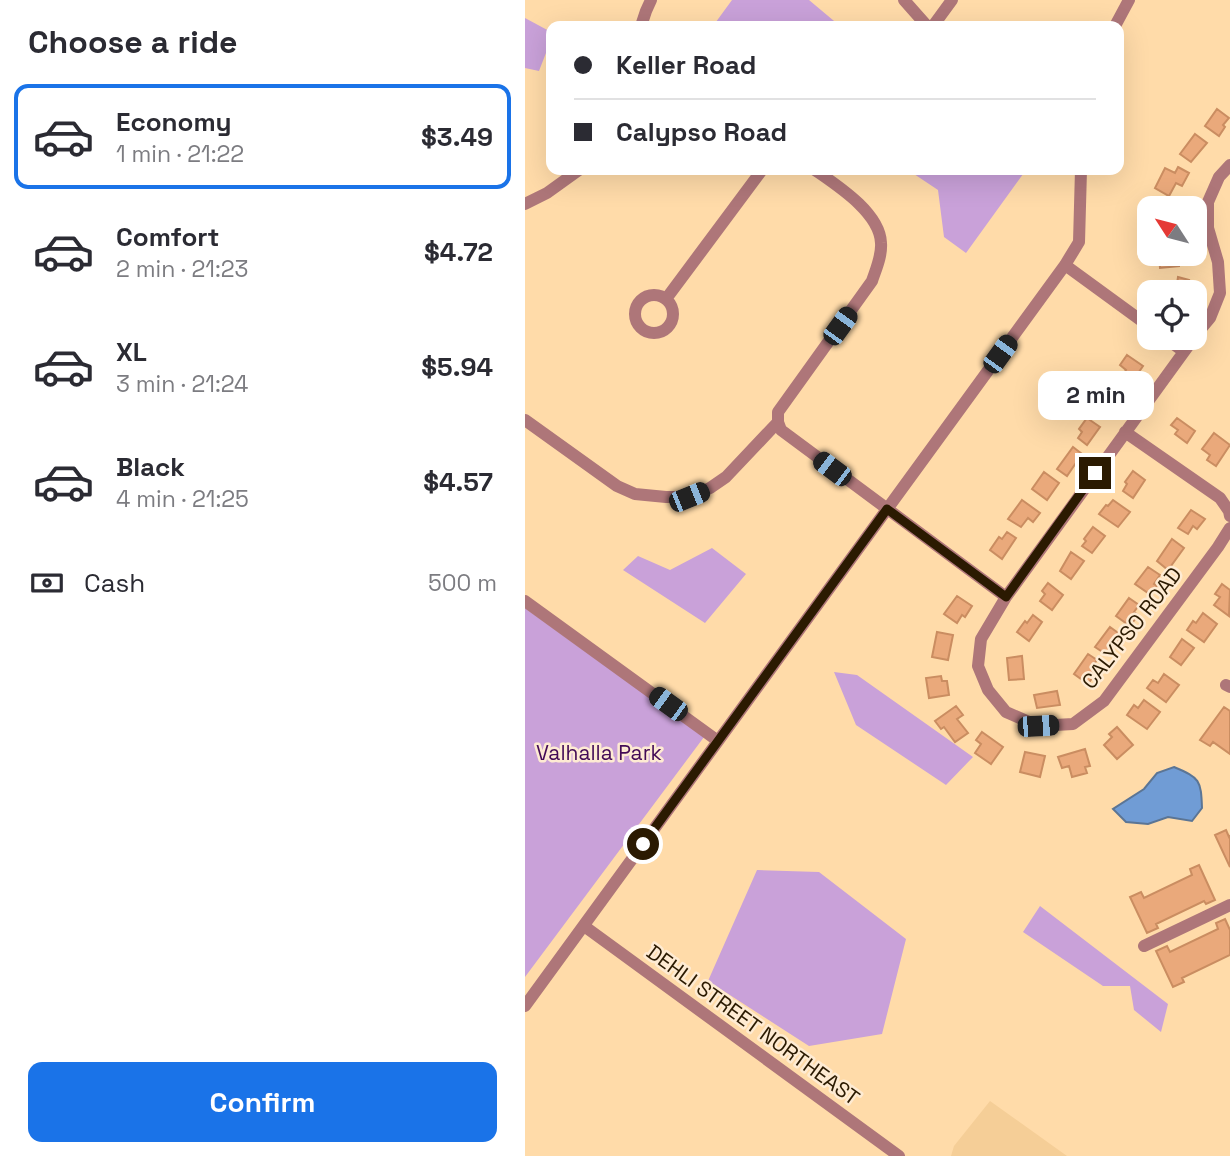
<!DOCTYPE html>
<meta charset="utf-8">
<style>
body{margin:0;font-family:"Space Grotesk",sans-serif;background:#f2f2f3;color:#2b2b33;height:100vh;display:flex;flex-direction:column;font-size:26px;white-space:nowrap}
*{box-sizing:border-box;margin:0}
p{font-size:23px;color:#7c7c81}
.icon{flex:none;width:38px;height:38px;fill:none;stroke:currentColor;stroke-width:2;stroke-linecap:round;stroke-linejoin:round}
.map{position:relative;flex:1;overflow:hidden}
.side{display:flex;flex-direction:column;background:#fff;width:525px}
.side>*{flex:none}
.banner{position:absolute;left:21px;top:21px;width:578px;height:154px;border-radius:14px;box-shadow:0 7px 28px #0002;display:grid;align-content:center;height:154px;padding:0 28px;background:#fff}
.needle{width:46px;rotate:306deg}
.tools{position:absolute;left:612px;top:196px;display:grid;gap:14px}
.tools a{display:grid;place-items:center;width:70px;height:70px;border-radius:14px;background:#fff;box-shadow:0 7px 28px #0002;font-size:35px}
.end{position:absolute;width:32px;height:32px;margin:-16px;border:9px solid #2b1a01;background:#fff;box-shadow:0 0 0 4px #fff}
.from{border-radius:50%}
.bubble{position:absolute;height:49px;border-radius:14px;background:#fff;box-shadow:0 7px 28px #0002;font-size:23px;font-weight:600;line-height:49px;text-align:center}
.car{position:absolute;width:21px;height:42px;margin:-21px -10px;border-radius:9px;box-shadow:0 0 5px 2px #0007;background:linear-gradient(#222 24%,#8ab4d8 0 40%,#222 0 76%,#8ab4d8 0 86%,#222 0)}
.banner b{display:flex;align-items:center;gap:24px;height:66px;font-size:26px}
.banner b+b{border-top:2px solid #e1e1e2}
.banner i{width:18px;height:18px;background:#2b2b33}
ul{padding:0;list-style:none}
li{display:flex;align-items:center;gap:21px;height:105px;margin:0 14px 10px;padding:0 14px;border:4px solid transparent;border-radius:14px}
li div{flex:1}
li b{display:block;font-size:26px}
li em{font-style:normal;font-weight:600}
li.selected{border-color:#1a73e8}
li>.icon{width:63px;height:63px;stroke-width:1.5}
h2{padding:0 28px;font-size:32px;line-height:84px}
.pay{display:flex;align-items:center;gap:18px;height:77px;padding:0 28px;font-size:26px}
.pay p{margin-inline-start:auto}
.cta{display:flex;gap:14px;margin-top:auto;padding:14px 28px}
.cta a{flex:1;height:80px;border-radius:14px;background:#1a73e8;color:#fff;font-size:28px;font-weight:600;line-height:80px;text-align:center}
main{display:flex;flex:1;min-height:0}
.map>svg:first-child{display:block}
.built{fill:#f5ce97}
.green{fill:#c9a1d9}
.water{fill:#709cd5;stroke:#5b7595;stroke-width:2}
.building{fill:#eaa97b;stroke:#ca8d61;stroke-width:2}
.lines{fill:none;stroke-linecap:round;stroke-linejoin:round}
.street{stroke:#ae7679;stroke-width:12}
.route{stroke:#2b1a01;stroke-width:9}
.labels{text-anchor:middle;stroke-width:5;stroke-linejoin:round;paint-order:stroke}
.street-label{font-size:21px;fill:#2b1a01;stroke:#feebd3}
.park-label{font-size:21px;fill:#430b56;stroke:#feebd3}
</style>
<main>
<section class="side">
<h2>Choose a ride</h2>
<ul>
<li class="selected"><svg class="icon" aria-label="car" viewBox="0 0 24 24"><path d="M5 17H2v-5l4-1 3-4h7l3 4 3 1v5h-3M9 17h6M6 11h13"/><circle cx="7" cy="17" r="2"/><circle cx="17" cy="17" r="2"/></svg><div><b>Economy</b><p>1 min · 21:22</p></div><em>$3.49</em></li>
<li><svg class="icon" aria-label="car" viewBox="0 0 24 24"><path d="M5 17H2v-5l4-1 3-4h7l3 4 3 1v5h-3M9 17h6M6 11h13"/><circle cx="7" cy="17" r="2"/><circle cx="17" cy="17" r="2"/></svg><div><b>Comfort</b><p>2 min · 21:23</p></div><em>$4.72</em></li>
<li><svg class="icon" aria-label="car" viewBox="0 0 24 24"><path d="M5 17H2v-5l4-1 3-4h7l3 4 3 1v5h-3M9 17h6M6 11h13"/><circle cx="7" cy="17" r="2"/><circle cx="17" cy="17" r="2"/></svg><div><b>XL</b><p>3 min · 21:24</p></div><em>$5.94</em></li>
<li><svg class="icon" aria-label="car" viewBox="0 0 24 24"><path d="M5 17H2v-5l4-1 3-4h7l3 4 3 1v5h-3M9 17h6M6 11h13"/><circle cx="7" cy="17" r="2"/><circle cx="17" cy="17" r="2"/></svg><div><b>Black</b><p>4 min · 21:25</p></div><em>$4.57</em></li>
</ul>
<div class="pay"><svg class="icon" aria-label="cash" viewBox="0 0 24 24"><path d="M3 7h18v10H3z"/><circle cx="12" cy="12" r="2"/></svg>Cash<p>500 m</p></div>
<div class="cta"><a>Confirm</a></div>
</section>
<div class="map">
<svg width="705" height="1156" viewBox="0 0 705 1156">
<rect width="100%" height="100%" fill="#ffdba9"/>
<path class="built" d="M465 1101 542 1156H426L429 1146Z"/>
<path class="green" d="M207 0H284L315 26H188Z
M0 18 26 32V40L14 71 0 68Z
M383 170H501L441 253 419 237 413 190Z
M187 548 221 574 180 623 98 570 113 556 145 570Z
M0 608 179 737 0 977Z
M309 672 332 675 448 757 421 785 331 725Z
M232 870 294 872 381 939 357 1034 284 1046 183 981Z
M515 906 643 1004 636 1032 609 1010 605 986H578L498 932Z"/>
<path class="water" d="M649 767C675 778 676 780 677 808L667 821 643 817 623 824 601 822 588 809 619 789 632 773Z"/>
<path class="building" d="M692 109 704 118 698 125 700 127 694 136 680 126Z
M670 134 682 143 666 162 655 154Z
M653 167 664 173 657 186 651 183 644 196 630 188 640 168 650 173Z
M630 202 647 204 646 208H629Z
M634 254H653L654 266 635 268Z
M653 277 664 280 661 292H636L639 282 652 284Z
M602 355 618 366 607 382 598 375 601 370 595 365Z
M580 389 595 400 589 408 583 404 577 412 568 405Z
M562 418 575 427 562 445 553 438 557 432 554 429Z
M652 418 670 431 662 443 650 434 653 430 646 425Z
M689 433 705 445 691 466 682 460 685 455 677 449Z
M548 447 557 454 542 476 532 469Z
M608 471 620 480 608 498 598 491 602 484 600 482Z
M519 472 534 483 522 500 507 489Z
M497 500 515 513 508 522 503 518 496 527 483 519Z
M588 500 605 512 593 527 574 514 581 505 583 506Z
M666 510 680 519 672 529 668 526 663 534 653 528Z
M568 527 580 536 567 553 557 546 561 541 559 539Z
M482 532 491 538 477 559 465 550 474 537 477 539Z
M647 539 659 548 643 570 632 561Z
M546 552 559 561 546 579 535 571Z
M623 567 635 575 629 584 632 586 626 595 610 584Z
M523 583 538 595 527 610 515 601 520 594 517 591Z
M697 584 705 590 704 616 689 605 695 597 690 594Z
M432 596 447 606 440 617 437 615 432 623 419 614Z
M604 598 614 605 609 612 613 615 605 626 591 616Z
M678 613 692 624 679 642 662 630 668 621 671 623Z
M508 615 517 622 504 641 492 632 500 621 502 623Z
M585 627 596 635 582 655 570 647Z
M412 632 428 635 423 660 407 657Z
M657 639 669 648 656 665 645 657Z
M563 654 572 660 566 668 571 672 563 684 549 674Z
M497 656 499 679 484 680 482 658Z
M639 674 654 685 641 702 622 688 628 680 633 683Z
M416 676 417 681H422L424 695 404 698 401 678Z
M532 691 535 705 512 708 509 695Z
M619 700 635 712 622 729 602 715 609 705 613 708Z
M431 706 438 715 432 719 443 733 430 742 419 727 416 729 410 721Z
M699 707 705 711V754L688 742 685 746 675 740Z
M592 727 608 745 592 759 579 745 587 737 584 734Z
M457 732 478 747 466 764 450 753 456 744 451 740Z
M560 749 565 766 560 767 562 773 547 777 544 766 537 768 533 757Z
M500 752 520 756 515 777 495 772Z
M701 830 704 837 705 836V867L690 835Z
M674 865 690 900 681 904 679 901 631 924 633 928 622 933 605 897 616 892 619 898 667 875 665 869Z
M700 919 705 930V955L657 978 659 982 648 987 631 951 642 946 645 952 693 929 691 923Z"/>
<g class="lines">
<path class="street" d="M379 0 402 26
M116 26 121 11 126 0
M408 26 427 0
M590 26 604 0
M290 170C313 186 355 213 356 243 357 256 351 269 347 281L253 412V422L256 430 481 597
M0 204 22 193 54 170
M540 265 625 327
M110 314a19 19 0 1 1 38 0a19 19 0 1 1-38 0Z
M141 299 237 170
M670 336 685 318 695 293 693 262 683 228V202L694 177 705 165
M640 338 658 351
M669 338 481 597 456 639 453 666 463 690 481 712 513 726 548 724 579 701 693 547 705 528
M0 420 92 486 110 494 141 497H164L185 488 201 477 253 422
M600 432 695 498 704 511 705 516
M0 601 193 741
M701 685 705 687
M59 926 374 1156
M619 946 705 905
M0 1006 540 265 554 242 556 170"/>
</g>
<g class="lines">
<path class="route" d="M118 844 362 509 481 597 570 473"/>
</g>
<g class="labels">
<g class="street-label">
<text transform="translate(607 628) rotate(-52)" y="7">CALYPSO ROAD</text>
<text transform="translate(228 1025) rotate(36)" y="7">DEHLI STREET NORTHEAST</text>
</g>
<g class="park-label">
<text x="74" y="760">Valhalla Park</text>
</g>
</g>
</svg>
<div class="tools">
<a><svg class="needle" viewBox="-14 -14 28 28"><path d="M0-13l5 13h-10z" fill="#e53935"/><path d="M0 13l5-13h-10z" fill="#7c7c81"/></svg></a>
<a><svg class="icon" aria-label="locate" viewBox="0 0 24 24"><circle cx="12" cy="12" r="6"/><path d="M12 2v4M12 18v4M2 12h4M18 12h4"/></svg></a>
</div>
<i class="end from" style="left:118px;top:844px"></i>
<i class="end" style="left:570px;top:473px"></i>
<div class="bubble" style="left:513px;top:371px;width:116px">2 min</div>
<i class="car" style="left:315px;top:326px;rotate:36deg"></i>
<i class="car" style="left:475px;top:354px;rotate:36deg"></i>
<i class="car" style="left:307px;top:469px;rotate:307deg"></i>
<i class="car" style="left:164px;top:497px;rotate:68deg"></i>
<i class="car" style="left:143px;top:704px;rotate:306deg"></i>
<i class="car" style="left:513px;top:726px;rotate:87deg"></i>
<div class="banner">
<b><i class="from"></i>Keller Road</b>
<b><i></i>Calypso Road</b>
</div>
</div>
</main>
